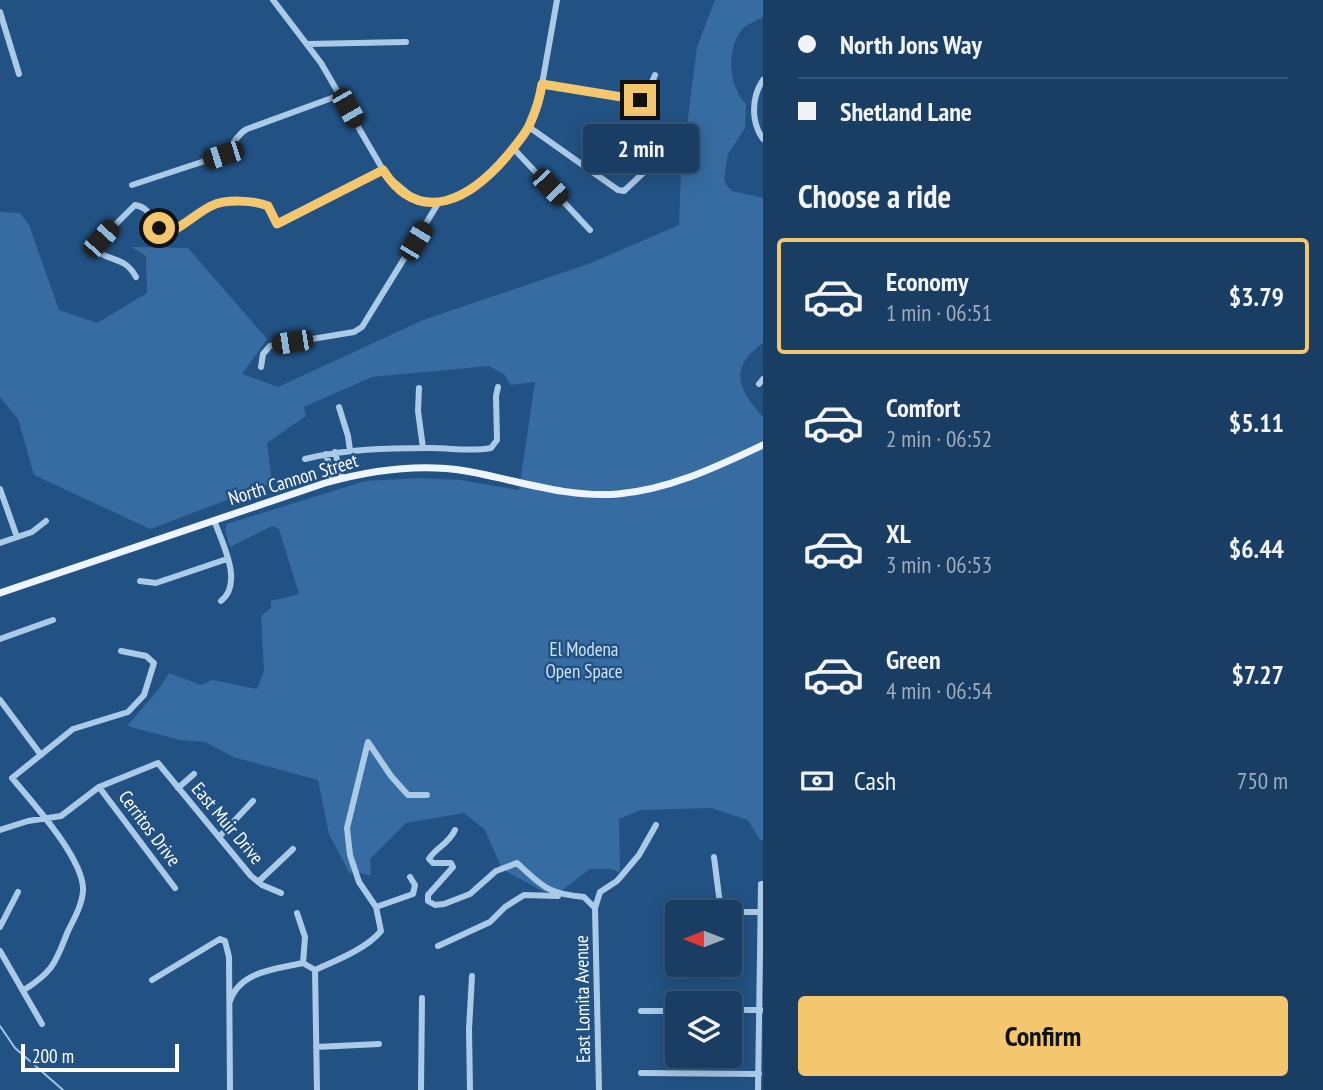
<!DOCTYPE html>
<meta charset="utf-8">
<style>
body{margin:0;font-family:"PT Sans Narrow",sans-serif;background:#234569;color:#f1f3f6;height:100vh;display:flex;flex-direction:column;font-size:26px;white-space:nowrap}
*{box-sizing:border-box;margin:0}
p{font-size:23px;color:#9faebe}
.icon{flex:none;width:38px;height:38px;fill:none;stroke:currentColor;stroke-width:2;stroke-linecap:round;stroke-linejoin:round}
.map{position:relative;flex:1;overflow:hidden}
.panel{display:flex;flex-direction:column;background:#1a3e63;width:560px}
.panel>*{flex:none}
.banner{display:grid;align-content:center;height:154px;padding:0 35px;background:#1a3e63}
.needle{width:46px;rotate:270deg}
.buttons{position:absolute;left:665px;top:900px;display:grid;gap:14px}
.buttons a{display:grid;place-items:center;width:77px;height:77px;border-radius:7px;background:#1a3e63;box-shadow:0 4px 18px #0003,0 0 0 2px #385778;font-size:35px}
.scale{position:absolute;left:21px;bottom:18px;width:158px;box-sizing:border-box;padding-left:7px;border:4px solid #fff;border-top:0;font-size:19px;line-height:24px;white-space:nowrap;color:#fff;-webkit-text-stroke:5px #225284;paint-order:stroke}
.end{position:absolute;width:32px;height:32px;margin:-16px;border:9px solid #f4c66d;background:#111;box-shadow:0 0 0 4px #111}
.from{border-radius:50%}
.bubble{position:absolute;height:49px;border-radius:7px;background:#1a3e63;box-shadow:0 4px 18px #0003,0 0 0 2px #385778;font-size:23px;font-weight:800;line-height:49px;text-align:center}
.car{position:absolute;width:21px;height:42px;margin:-21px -10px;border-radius:9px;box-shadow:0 0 5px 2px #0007;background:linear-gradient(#222 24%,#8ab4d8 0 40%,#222 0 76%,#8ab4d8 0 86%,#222 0)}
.banner b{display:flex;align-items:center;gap:24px;height:66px;font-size:26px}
.banner b+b{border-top:2px solid #385778}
.banner i{width:18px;height:18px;background:#f1f3f6}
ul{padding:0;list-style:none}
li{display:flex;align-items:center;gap:21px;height:116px;margin:0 14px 10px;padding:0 21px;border:4px solid transparent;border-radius:7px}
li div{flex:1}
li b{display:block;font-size:26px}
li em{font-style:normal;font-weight:800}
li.selected{border-color:#f4c66d}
li>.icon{width:63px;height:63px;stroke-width:1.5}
h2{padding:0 35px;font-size:32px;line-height:84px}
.pay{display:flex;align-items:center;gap:18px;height:77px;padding:0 35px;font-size:26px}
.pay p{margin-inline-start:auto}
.primary-button{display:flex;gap:14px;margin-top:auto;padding:14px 35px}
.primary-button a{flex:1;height:80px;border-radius:7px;background:#f4c66d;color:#111;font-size:28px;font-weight:800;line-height:80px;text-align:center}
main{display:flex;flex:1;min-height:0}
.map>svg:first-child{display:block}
.green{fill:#366ca1}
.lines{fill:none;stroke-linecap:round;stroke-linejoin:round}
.stream{stroke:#9ec5e9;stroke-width:2}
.minor{stroke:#aacae8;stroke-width:6}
.major{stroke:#edf4fe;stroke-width:7}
.route{stroke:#f4c66d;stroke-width:9}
.labels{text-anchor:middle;stroke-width:5;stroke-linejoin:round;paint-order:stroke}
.street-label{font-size:19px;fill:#fff;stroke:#225284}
.park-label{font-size:19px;fill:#cee3f6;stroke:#225284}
</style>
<main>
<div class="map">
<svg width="763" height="1090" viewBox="0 0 763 1090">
<rect width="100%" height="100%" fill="#225284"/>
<path class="green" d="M715 0H763V17C756 21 744 25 740 32 726 53 729 86 746 104L745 128 728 154 724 179 727 186 732 191 763 198V343C728 368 738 389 763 417V840H760L748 820 711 808 641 810 619 819 620 872 610 869H590L561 891 544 892 502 869 485 830 464 813 406 823 370 859 371 876 354 871 350 874 329 834 318 780 233 757 205 742 180 740 127 726 158 690 169 673 201 685 212 680 257 689 264 671 261 616 271 608V601L299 594 279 529 272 526 230 547 225 530 227 524 365 481 420 478 460 480 519 490 535 382 510 385 505 375 489 366 372 377 304 407 306 416 267 443 272 483 150 529 34 475 18 419 0 397V212L20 213 29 225 59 310 97 323 147 293 146 256 131 247 188 248 267 339 242 374 278 387 423 320 591 263 679 225 681 172 697 47Z"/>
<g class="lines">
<path class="stream" d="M0 1026 15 1048 63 1090"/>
<path class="minor" d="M273 0 321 63 386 175 410 195 422 200 439 202 460 197 475 188 501 162 529 127 541 90 557 0
M0 12 19 74
M307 44 406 42
M763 80C751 98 751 122 763 139
M542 84 640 100 645 99 655 75
M529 127 618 190 624 191 657 160
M513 148 590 230
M132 185 223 155C233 148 235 135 247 129L340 95
M136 277C125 257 113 262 96 251V245L101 239 135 205C154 208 150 227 172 231L212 205C229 201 252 200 268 206L277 224 383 170
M261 367 263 354 270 346 354 332 362 327 439 202
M759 384 763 379
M419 388 418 411 423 448
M339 407 348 436 350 450
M335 452 342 478
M326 454 333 480
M305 459C345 449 388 448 430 448 452 448 470 452 491 448L497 440 496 396 498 387
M0 489 17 537
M214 520C222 543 244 583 221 601
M0 543 32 532 46 521
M140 581 156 583 227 559
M0 639 53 620
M0 700 41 755
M99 787 175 888
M178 788 194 774
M0 830 28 821 61 816 99 787 158 763 251 876 262 885 281 893
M455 830C448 845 436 847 429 859L433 863H451L453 867 428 895V901L435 905 444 904 470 894 496 871 517 863C543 887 548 894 584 897L595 908
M219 837 253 801
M714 857 721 912
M258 882 293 849
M376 907 413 894 415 885 410 877
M730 912H761
M297 913 305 937 303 963
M0 927 18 892
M438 946 490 922 505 907 524 895 558 896
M0 951 42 1024
M315 970C337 960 366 949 381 931L376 907 359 882 350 855 347 828 368 742 391 776 408 795H427
M315 970 317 1090
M152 980 220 939 225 941 229 957 230 1090
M24 990C54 971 55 963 68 931 74 919 82 905 83 891 85 860 32 802 12 778L73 729 128 712 144 695 154 663 146 656 121 651
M230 1001C240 971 276 969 303 963L315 970
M730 1010H761
M641 1011H677
M316 1047 379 1044
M641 1073 759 1074
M421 1090 422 998
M470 1090 469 1029 472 976
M599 1090 595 908 600 892 617 881 639 855 656 825
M758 1090 761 884H763"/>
<path class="major" d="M0 593 325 483C371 470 418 463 466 471 517 480 565 498 618 494 671 489 716 467 763 445"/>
</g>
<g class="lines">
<path class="route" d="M159 228 172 231C186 224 197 213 211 206 225 199 254 200 268 206L277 224 383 170C421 229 472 197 507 156 514 147 524 136 529 126 535 113 540 98 542 84L640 100"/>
</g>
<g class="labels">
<g class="street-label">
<text transform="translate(293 479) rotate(-17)" y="7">North Cannon Street</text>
<text transform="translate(228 823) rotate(50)" y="7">East Muir Drive</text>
<text transform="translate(150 828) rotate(53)" y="7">Cerritos Drive</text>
<text transform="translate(582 999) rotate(-91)" y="7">East Lomita Avenue</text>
</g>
<g class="park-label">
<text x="584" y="656">El Modena<tspan x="584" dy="22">Open Space</tspan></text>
</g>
</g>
</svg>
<div class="buttons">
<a><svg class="needle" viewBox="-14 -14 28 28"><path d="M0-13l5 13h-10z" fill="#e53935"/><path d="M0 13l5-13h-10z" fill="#9faebe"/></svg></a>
<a><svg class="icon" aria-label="layers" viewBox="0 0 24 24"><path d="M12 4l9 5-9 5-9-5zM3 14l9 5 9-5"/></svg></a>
</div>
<div class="scale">200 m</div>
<i class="end from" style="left:159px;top:228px"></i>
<i class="end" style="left:640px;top:100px"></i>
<div class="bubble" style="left:583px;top:124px;width:116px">2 min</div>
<i class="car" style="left:348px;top:108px;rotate:150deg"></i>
<i class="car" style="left:223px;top:155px;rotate:252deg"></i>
<i class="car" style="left:550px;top:187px;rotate:136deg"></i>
<i class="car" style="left:101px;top:239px;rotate:42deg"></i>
<i class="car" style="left:416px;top:241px;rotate:31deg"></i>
<i class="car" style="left:292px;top:342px;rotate:261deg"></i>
</div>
<section class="panel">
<div class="banner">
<b><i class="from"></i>North Jons Way</b>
<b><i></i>Shetland Lane</b>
</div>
<h2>Choose a ride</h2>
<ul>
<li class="selected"><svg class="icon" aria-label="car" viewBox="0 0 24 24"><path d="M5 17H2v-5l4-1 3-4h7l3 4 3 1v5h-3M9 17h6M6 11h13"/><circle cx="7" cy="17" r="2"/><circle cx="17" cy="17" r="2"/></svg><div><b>Economy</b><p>1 min · 06:51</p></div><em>$3.79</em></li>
<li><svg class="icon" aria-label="car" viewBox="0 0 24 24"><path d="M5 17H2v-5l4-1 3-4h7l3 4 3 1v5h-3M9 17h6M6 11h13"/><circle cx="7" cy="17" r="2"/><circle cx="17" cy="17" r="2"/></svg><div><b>Comfort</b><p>2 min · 06:52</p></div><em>$5.11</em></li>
<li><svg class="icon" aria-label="car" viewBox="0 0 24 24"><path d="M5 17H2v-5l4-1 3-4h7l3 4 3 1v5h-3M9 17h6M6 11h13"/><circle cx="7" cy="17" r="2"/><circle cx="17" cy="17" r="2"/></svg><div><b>XL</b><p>3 min · 06:53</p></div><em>$6.44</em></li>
<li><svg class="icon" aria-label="car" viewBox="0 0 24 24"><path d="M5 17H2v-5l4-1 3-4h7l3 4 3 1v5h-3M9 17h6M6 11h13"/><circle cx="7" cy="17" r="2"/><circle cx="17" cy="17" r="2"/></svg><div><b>Green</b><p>4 min · 06:54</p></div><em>$7.27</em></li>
</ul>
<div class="pay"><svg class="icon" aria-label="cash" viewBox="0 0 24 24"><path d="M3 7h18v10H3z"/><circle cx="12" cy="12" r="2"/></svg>Cash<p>750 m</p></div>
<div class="primary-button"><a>Confirm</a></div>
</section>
</main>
